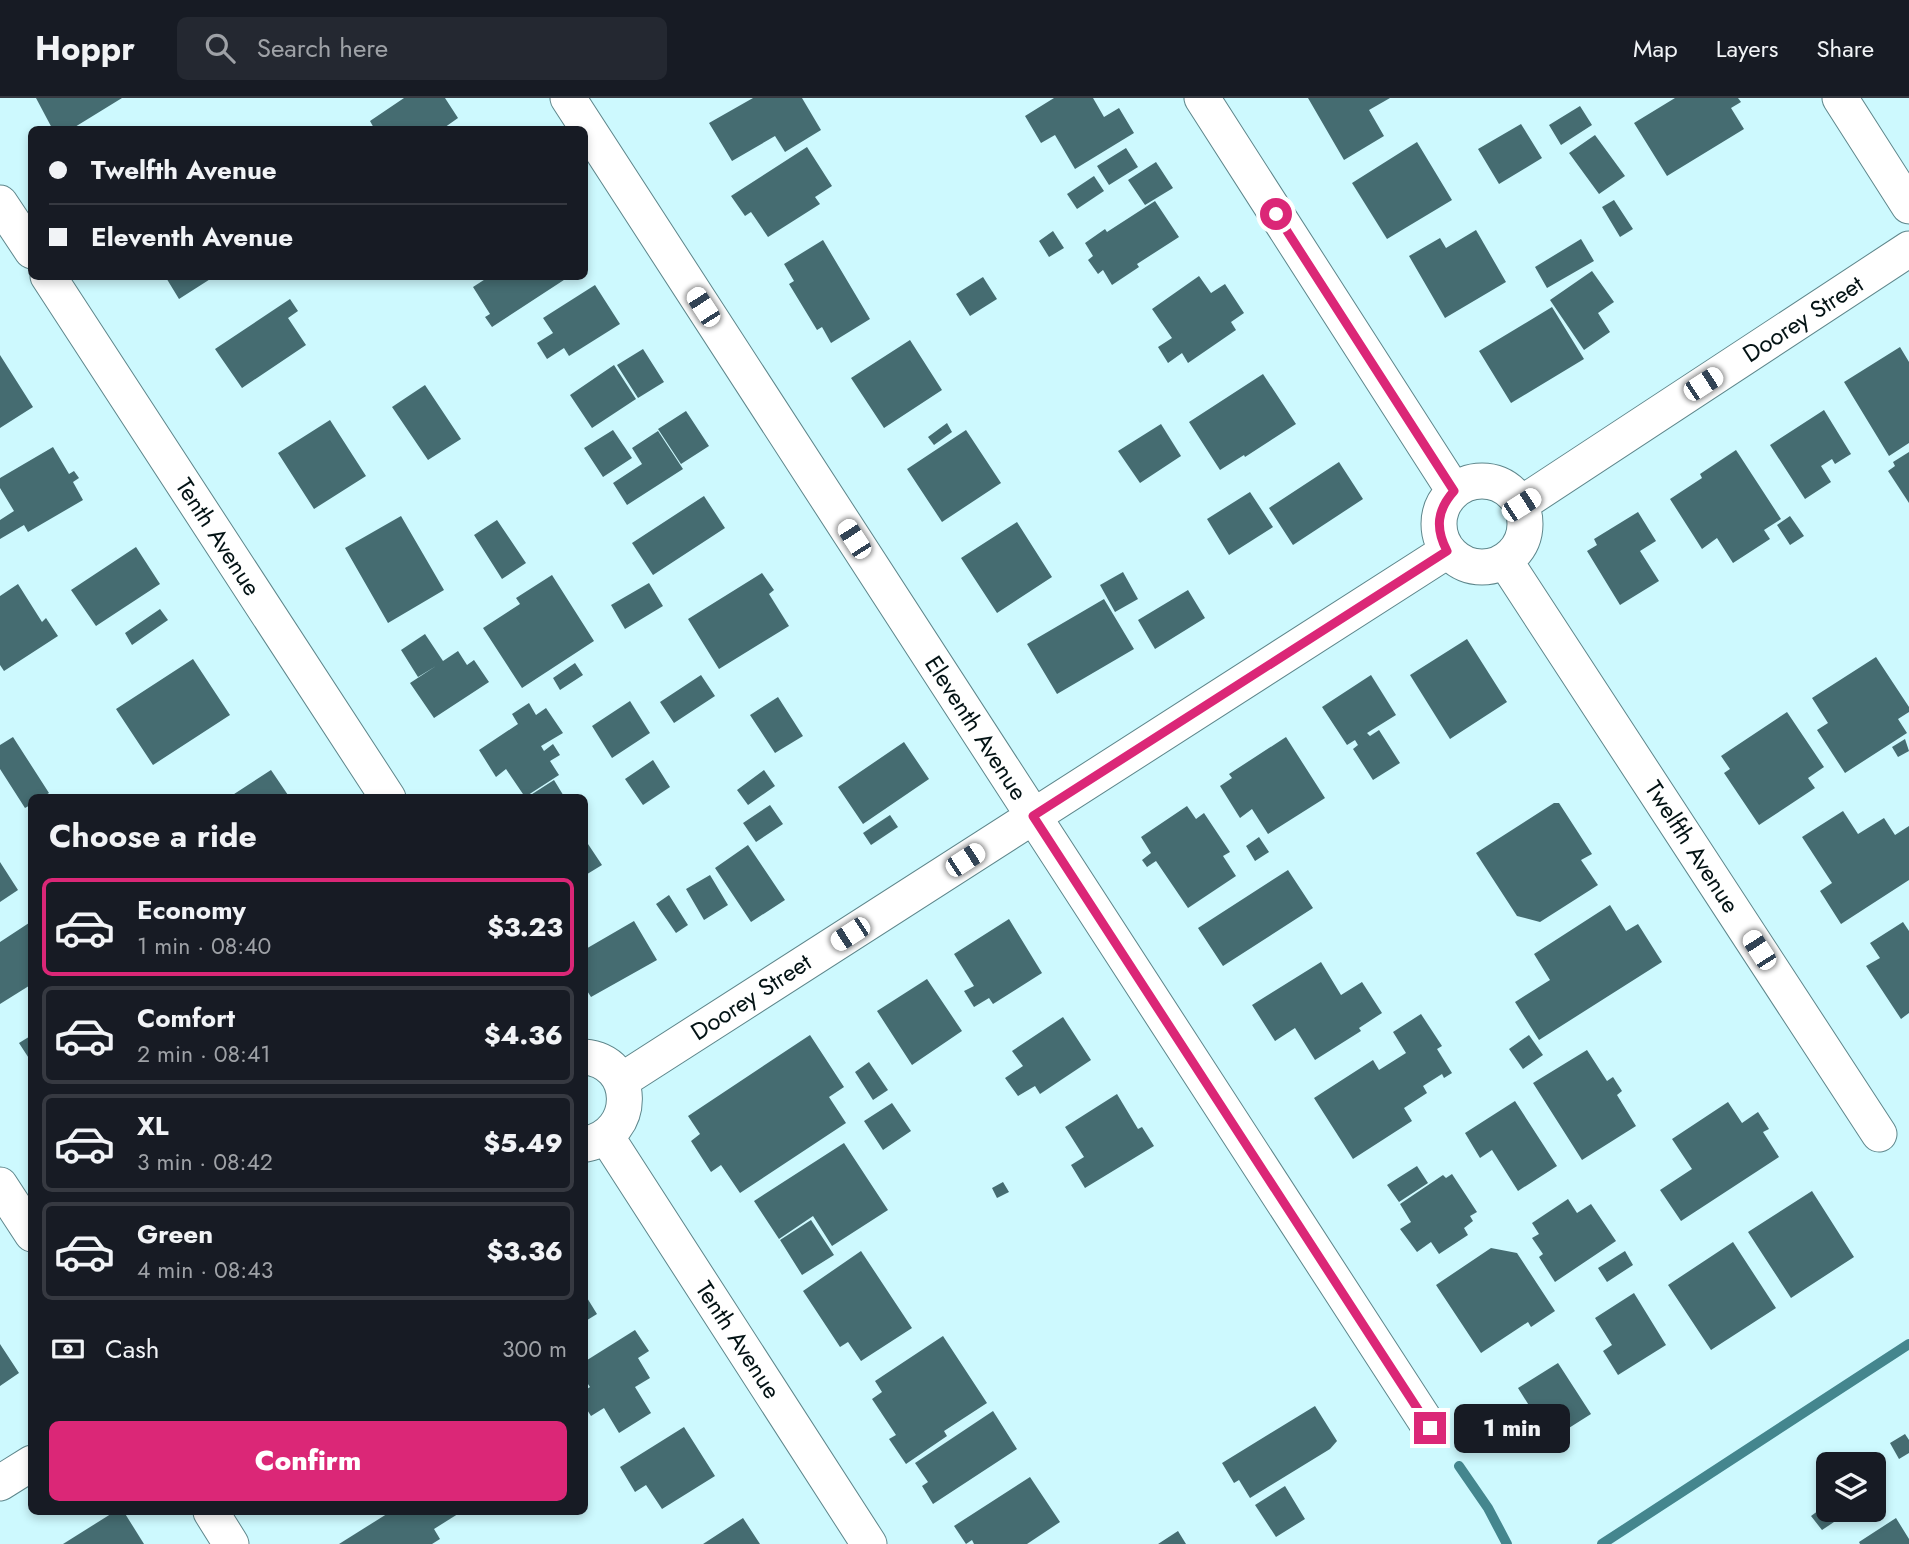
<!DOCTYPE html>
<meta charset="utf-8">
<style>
body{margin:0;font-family:Jost,sans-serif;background:#242831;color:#f1f3f6;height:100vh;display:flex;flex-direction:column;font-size:26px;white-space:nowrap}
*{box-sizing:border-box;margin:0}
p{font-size:23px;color:#9ea1a6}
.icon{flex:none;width:38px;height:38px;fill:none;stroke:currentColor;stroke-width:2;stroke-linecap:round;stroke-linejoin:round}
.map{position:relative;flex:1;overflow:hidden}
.details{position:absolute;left:28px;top:696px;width:560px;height:721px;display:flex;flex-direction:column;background:#171b24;border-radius:10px;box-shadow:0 4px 10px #0003}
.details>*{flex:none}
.banner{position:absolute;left:28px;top:28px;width:560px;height:154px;border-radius:10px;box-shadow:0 4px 10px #0003;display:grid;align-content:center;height:154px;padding:0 21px;background:#171b24}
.fabs{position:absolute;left:1816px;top:1354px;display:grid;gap:14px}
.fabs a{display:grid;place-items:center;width:70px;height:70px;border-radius:10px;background:#171b24;box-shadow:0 4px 10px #0003;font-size:35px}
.end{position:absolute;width:32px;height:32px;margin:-16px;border:9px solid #db2777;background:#fff;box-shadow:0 0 0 4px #fff}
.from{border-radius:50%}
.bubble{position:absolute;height:49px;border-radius:10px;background:#171b24;box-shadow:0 4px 10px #0003;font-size:23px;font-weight:800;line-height:49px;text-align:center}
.car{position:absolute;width:21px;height:42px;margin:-21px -10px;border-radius:9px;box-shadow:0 0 5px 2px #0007;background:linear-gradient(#fff 24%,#345 0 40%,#fff 0 76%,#345 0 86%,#fff 0)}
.banner b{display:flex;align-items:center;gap:24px;height:66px;font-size:26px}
.banner b+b{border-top:2px solid #363941}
.banner i{width:18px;height:18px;background:#f1f3f6}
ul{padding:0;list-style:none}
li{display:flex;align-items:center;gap:21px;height:98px;margin:0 14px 10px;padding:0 7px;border:4px solid #363941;border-radius:10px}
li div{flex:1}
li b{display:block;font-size:26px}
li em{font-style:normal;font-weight:800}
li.on{border-color:#db2777}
li>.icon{width:63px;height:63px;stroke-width:1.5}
h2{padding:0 21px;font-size:32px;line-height:84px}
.pay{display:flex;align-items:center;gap:18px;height:77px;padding:0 21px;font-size:26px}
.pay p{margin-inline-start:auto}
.action{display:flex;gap:14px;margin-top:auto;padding:14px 21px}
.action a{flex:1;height:80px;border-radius:10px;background:#db2777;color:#fff;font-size:28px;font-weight:800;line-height:80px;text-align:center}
header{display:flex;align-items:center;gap:42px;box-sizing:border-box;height:98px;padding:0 35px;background:#171b24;border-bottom:2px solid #363941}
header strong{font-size:33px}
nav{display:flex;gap:38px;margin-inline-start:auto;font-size:24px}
.search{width:490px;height:63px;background:#242831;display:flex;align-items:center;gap:18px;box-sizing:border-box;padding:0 24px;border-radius:10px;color:#9ea1a6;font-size:26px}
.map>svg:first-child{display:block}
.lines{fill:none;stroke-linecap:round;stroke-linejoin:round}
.stream{stroke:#44868e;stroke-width:10}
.building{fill:#456c71}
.minor-casing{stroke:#5e868b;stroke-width:37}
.minor{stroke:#fff;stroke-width:35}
.route{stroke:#db2777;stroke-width:9}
.labels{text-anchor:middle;stroke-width:7;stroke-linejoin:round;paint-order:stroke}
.street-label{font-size:24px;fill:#041315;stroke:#fff}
</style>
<header>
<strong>Hoppr</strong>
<div class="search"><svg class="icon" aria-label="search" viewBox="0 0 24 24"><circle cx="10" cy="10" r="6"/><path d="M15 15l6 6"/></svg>Search here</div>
<nav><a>Map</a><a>Layers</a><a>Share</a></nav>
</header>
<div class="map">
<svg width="1909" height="1446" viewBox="0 0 1909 1446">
<rect width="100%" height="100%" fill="#cdf9fe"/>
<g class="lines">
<path class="stream" d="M1459 1368 1488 1410 1507 1446
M1602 1446 1909 1246"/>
</g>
<path class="building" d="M36 0H122L70 32H53Z
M404 0H445L458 20 441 32H375L370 23Z
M753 0H802L821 32 785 54 775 38 732 63 709 25Z
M1054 0H1093L1104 19 1119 10 1134 35 1075 71 1055 37 1041 45 1025 18Z
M1308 0H1390L1369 12 1384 38 1344 62Z
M1675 0H1738L1741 4 1731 10 1744 31 1667 78 1634 25Z
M1580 8 1592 27 1561 47 1549 27Z
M1521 26 1542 60 1499 86 1478 51Z
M1595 37 1625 78 1599 96 1569 55Z
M1417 44 1452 102 1387 141 1352 85Z
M807 49 832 88 815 99 820 106 768 139 751 114 745 118 731 98Z
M1126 50 1138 69 1109 87 1097 68Z
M1156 64 1173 90 1145 107 1128 82Z
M1094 78 1104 93 1077 111 1067 96Z
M1614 102 1633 131 1620 139 1602 109Z
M1155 103 1179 139 1137 166 1139 169 1112 187 1103 172 1098 176 1088 162 1093 158 1085 145 1105 131 1107 134Z
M1476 132 1506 184 1445 220 1409 158 1440 140 1446 150Z
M1053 133 1064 150 1049 159 1039 143Z
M1581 141 1594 163 1547 190 1535 169Z
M823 142 870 221 831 245 822 229 817 232 789 186 794 183 784 166Z
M1592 173 1614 204 1598 215 1610 234 1584 252 1550 202Z
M165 178H215L179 201Z
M490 178H570L492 229 485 219 490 216 473 189Z
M1199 178 1211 195 1225 186 1244 215 1231 224 1236 232 1188 265 1182 255 1168 265 1158 249 1172 240 1152 211Z
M983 179 997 201 970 218 956 196Z
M595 187 620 226 569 258 564 250 547 261 537 245 553 235 543 220Z
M290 201 298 213 288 220 306 247 242 290 215 251Z
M1552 209 1584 261 1511 305 1479 253Z
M910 242 942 292 884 330 851 280Z
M1900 249 1909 264V345L1889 358 1844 284Z
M643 251 664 284 638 300 617 267Z
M0 257 33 309 0 330Z
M614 267 636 301 592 330 570 297Z
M1263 276 1296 326 1245 359 1244 357 1220 372 1189 324Z
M425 287 461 341 428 362 392 309Z
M1824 312 1851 356 1835 366 1832 361 1821 368 1831 384 1805 401 1770 347Z
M686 313 709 348 681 366 658 331Z
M330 322 366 378 314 411 278 355Z
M947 325 952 334 934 347 928 339Z
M1161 326 1181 358 1140 385 1118 353Z
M613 332 632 360 603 379 584 350Z
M966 332 1001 385 942 424 907 371Z
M658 333 683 371 627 407 613 385 642 366 632 350Z
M53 349 69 376 74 373 79 380 73 384 83 402 28 434 24 427 0 441V422L14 413 0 390V380Z
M1736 352 1781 421 1764 432 1770 441 1733 465 1717 440 1702 451 1670 401 1702 380 1700 376Z
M1909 354V405L1888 373 1895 368 1893 364Z
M1339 364 1363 401 1293 447 1269 410Z
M1250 394 1273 429 1229 457 1207 421Z
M704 398 725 430 653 477 632 445Z
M1638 414 1656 443 1640 453 1659 483 1620 507 1587 453 1597 447 1594 441Z
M401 418 444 492 388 525 345 450Z
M1790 418 1804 438 1790 447 1777 427Z
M497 422 526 465 502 481 474 437Z
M1017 424 1052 479 997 515 961 460Z
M136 449 160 486 96 528 71 492Z
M1123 474 1138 501 1115 514 1100 487Z
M762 475 774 492 769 496 789 528 719 571 688 521Z
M552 477 594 543 522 590 483 530 520 506 516 500Z
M649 485 663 508 625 531 611 507Z
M18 486 42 524 46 520 58 538 4 573 0 567V498Z
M1188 492 1205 520 1155 551 1138 522Z
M1104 501 1134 551 1057 596 1027 546Z
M160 511 168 522 132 547 125 535Z
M425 536 443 563 458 553 467 567 474 562 489 584 434 620 410 585 436 568 418 579 401 552Z
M1467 541 1507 604 1450 641 1410 577Z
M1876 559 1909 609V614L1898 621 1907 635 1845 675 1817 632 1828 625 1812 600Z
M193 561 230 617 153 667 116 611Z
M575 565 583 577 560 592 553 580Z
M701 577 715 598 674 625 660 604Z
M1371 577 1396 617 1367 635 1370 638 1379 632 1400 665 1373 682 1353 651 1358 647 1355 642 1347 647 1322 609Z
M778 599 803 638 775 655 750 617Z
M630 603 650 635 612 660 592 628Z
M529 605 536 617 546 610 563 635 541 648 544 653 553 646 560 657 550 663 559 677 525 699 506 671 496 679 479 652 518 626 512 616Z
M1787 614 1824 669 1808 680 1815 690 1759 727 1724 675 1730 671 1721 658Z
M13 639 49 695 41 700H32V706L25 710 0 671V647Z
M1286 639 1325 700 1268 736 1252 711 1240 720 1220 688 1232 680 1229 676Z
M1905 641 1909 653 1898 659 1892 649Z
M904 644 929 681 863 726 838 689Z
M653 662 670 689 643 707 625 681Z
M271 672 290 700H228Z
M764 672 775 688 748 707 737 692Z
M554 682 565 700H526Z
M1554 705H1559L1592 756 1581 762 1598 787 1540 824 1517 818 1476 755Z
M770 707 783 726 756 744 743 725Z
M1187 708 1196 721 1204 715 1230 754 1223 758 1236 778 1188 810 1156 763 1147 769 1142 762 1151 755 1141 739Z
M1843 713 1858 736 1884 720 1895 737 1909 728V782L1841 826 1820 793 1832 785 1802 739Z
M890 717 898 729 871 747 863 735Z
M1259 739 1269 754 1255 763 1246 748Z
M584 740 602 767 584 778Z
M748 747 785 802 751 824 715 770Z
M0 764 18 792 0 804Z
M1288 772 1313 810 1223 868 1198 830Z
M710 777 728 807 704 822 686 791Z
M669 797 688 827 676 835 656 806Z
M1610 807 1626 833 1638 826 1662 864 1539 942 1515 904 1550 882 1534 856Z
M1009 821 1042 875 993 906 989 900 974 909 964 893 974 888 954 856Z
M32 823V886L0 906V844Z
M634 823 657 862 591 899 584 888V852Z
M1903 824 1909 833V915L1901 921 1866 868 1880 860 1870 845Z
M1321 864 1341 897 1362 884 1382 915 1359 930 1361 933 1315 962 1295 930 1275 943 1252 907Z
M927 881 962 933 912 967 877 913Z
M1421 916 1442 948 1437 951 1452 975 1444 980 1442 976 1423 988 1427 995 1404 1010 1412 1023 1353 1061 1314 1000 1373 962 1379 972 1406 955 1393 934Z
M1063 919 1091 962 1040 996 1035 988 1018 998 1005 980 1023 968 1012 953Z
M32 937V965L19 945Z
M810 937 844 989 829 999 846 1025 740 1095 721 1067 711 1074 691 1043 700 1036 688 1018Z
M1529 937 1543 957 1523 971 1509 951Z
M1587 952 1607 983 1613 979 1622 993 1617 997 1636 1028 1582 1062 1533 985Z
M869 964 888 992 873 1002 855 974Z
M1117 996 1138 1031 1142 1029 1154 1048 1085 1090 1071 1067 1084 1059 1065 1029Z
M1515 1003 1557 1068 1518 1093 1492 1052 1480 1060 1465 1035Z
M1728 1004 1742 1025 1758 1014 1769 1031 1763 1034 1779 1059 1681 1123 1660 1092 1692 1071 1672 1041Z
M892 1005 911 1033 883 1052 864 1023Z
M844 1045 888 1112 832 1148 813 1118 779 1141 754 1103Z
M1417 1068 1428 1085 1399 1104 1387 1087Z
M1452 1076 1477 1114 1470 1118 1473 1123 1464 1130 1468 1137 1439 1156 1431 1144 1417 1154 1400 1131 1411 1124 1400 1106 1443 1077 1446 1080Z
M1003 1084 1009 1094 997 1100 992 1090Z
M1812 1093 1854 1159 1791 1200 1748 1134Z
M1568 1101 1577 1115 1591 1106 1616 1143 1555 1184 1539 1159 1543 1156 1532 1140 1539 1136 1532 1125Z
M811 1122 834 1157 802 1177 780 1142Z
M1733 1144 1776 1210 1711 1252 1668 1187Z
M1491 1150 1517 1155 1555 1213 1531 1229 1528 1224 1481 1255 1436 1187Z
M861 1153 912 1230 861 1263 848 1244 840 1249 803 1193Z
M1625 1153 1633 1167 1607 1184 1598 1170Z
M584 1195 597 1216 584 1224Z
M1634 1195 1666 1247 1618 1277 1603 1253 1612 1247 1595 1220Z
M635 1232 649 1253 638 1260 650 1280 635 1289 651 1315 619 1335 604 1310 591 1318 584 1307V1293L590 1289 584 1280V1264Z
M943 1238 987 1305 944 1333 947 1338 906 1366 889 1341 896 1337 872 1301 882 1294 875 1283Z
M0 1246 19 1275 0 1288Z
M1558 1265 1591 1316 1542 1347 1529 1326 1537 1320 1518 1290Z
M1315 1308 1337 1343 1330 1351 1250 1400 1239 1382 1234 1385 1222 1365Z
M993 1313 1017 1351 933 1406 922 1388 928 1384 915 1365Z
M684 1329 715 1378 662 1411 646 1387 635 1394 620 1369Z
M1905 1336 1909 1342V1355L1899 1361 1890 1345Z
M1030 1379 1060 1424 1027 1446H974L972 1442 966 1446 954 1428Z
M1285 1388 1305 1421 1276 1439 1255 1407Z
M1826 1407 1837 1422 1822 1432 1811 1418Z
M114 1414H124L144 1446H63Z
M390 1414H461L434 1431 440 1441 432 1446H339Z
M743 1420 760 1446H703Z
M1896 1420 1909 1441V1446H1860L1859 1444Z
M1178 1433 1186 1446H1158Z"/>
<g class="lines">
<g class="minor-casing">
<path id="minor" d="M568 0 1430 1330
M1202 0 1454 393
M1840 0 1909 108
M0 105 32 153
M48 178 388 700
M1439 426a43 43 0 1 1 86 0a43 43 0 1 1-86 0Z
M1521 406 1909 151
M1505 463 1879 1036
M584 959C637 963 638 1036 586 1046
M621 983 1447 453
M606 1038 869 1446
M0 1087 32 1136
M0 1385 32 1365
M211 1414 231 1446"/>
</g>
<use href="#minor" class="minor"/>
</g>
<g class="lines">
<path class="route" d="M1276 116 1454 393C1437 412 1435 430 1447 453L1033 718 1430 1330"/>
</g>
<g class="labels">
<g class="street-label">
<text transform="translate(1803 221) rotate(-33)" y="8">Doorey Street</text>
<text transform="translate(218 439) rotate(57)" y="8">Tenth Avenue</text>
<text transform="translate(976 630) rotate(57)" y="8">Eleventh Avenue</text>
<text transform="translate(1692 749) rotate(57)" y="8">Twelfth Avenue</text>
<text transform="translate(751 899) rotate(-33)" y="8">Doorey Street</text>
<text transform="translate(738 1242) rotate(57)" y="8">Tenth Avenue</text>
</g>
</g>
</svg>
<div class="fabs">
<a><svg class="icon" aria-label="layers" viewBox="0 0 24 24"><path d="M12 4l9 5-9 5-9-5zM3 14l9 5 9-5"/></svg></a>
</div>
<i class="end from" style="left:1276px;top:116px"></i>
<i class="end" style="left:1430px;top:1330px"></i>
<div class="bubble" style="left:1454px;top:1306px;width:116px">1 min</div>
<i class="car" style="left:703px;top:209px;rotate:327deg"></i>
<i class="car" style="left:1703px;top:286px;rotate:57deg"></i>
<i class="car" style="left:1521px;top:407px;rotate:57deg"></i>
<i class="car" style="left:854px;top:441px;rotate:327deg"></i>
<i class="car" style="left:965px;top:762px;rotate:57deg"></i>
<i class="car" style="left:850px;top:836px;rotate:237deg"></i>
<i class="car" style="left:1759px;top:852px;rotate:327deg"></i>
<div class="banner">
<b><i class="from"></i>Twelfth Avenue</b>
<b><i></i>Eleventh Avenue</b>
</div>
<section class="details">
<h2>Choose a ride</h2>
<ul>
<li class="on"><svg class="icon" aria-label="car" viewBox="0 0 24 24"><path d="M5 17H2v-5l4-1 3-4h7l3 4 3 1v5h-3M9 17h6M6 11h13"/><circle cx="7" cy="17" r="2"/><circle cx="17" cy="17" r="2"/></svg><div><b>Economy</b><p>1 min · 08:40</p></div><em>$3.23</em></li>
<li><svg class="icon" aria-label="car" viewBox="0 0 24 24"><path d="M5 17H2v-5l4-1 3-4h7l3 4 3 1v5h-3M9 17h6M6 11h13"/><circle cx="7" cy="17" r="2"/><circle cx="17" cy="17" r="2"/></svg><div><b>Comfort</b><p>2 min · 08:41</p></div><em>$4.36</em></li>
<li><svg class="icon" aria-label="car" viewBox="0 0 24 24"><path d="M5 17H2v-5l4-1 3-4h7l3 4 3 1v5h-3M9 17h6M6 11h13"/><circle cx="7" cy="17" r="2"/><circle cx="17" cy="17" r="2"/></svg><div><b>XL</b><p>3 min · 08:42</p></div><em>$5.49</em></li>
<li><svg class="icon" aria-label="car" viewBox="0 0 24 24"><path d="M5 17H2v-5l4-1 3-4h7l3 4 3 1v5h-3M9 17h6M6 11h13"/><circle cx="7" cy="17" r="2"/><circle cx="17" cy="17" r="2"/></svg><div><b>Green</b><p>4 min · 08:43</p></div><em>$3.36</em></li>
</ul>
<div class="pay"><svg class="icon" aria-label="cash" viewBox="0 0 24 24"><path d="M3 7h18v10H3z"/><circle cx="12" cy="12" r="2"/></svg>Cash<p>300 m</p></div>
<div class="action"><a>Confirm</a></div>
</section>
</div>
